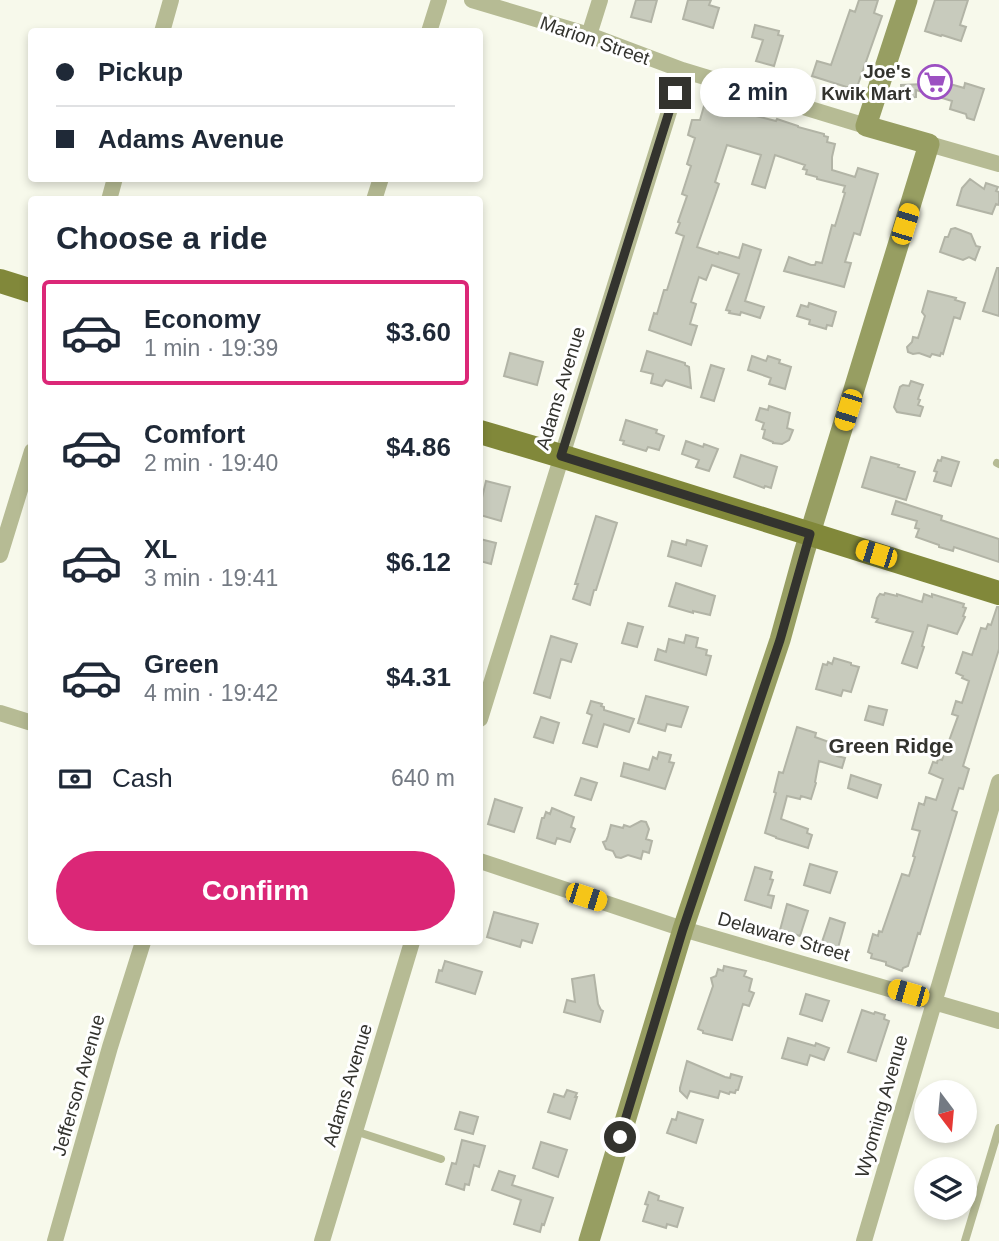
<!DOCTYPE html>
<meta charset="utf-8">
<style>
body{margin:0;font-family:Arial,sans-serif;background:#f6f6f7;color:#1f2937;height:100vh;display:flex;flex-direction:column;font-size:26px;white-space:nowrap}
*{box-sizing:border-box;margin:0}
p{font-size:23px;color:#747a83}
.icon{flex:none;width:38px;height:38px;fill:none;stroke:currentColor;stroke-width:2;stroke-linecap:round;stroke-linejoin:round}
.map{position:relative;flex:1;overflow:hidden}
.details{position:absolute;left:28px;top:196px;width:455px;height:749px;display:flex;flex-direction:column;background:#fff;border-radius:7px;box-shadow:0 4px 10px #0003}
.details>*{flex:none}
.guide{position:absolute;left:28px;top:28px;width:455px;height:154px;border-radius:7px;box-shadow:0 4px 10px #0003;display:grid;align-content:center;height:154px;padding:0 28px;background:#fff}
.needle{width:46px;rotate:164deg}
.fabs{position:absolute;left:914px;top:1080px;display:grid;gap:14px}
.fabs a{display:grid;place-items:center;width:63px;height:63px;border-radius:50%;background:#fff;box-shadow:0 4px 10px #0003;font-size:35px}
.end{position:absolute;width:32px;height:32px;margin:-16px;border:9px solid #33332e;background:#fff;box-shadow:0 0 0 4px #fff}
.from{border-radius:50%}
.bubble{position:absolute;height:49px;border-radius:24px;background:#fff;box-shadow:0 4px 10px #0003;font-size:23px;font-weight:800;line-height:49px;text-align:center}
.car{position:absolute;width:21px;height:42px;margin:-21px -10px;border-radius:9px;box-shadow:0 0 5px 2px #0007;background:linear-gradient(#f5c518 24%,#345 0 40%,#f5c518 0 76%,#345 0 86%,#f5c518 0)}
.guide b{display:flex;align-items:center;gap:24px;height:66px;font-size:26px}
.guide b+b{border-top:2px solid #e0e1e3}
.guide i{width:18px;height:18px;background:#1f2937}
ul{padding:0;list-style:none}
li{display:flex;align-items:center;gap:21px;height:105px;margin:0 14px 10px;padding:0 14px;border:4px solid transparent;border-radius:7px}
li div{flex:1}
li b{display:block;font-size:26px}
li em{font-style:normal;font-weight:800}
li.current{border-color:#db2777}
li>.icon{width:63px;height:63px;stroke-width:1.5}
h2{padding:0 28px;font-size:32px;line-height:84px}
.pay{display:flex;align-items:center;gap:18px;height:77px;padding:0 28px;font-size:26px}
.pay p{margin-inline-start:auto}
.button{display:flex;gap:14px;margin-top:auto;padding:14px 28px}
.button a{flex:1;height:80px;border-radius:42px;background:#db2777;color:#fff;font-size:28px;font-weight:800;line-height:80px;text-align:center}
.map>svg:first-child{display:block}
.building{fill:#c8cbbd;stroke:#b2b4a6;stroke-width:2}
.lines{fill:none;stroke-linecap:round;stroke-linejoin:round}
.lane{stroke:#b6bb94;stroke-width:8}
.street{stroke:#b6bb94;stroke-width:16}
.secondary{stroke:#979e62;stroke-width:21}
.primary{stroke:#81883a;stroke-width:24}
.route{stroke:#33332e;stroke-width:9}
.labels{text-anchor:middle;stroke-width:6;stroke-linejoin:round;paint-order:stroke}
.street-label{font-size:19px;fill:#33332e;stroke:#fff}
.poi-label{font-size:19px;font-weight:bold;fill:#33332e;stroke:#fff;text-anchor:end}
.neighbourhood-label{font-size:21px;font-weight:bold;fill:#33332e;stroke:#fff}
</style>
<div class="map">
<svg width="999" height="1241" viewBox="0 0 999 1241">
<rect width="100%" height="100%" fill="#f7f9eb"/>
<path class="building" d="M636 0H657L651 22 631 17Z
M688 0H711L709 5 719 8 713 28 683 19Z
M859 0H878L874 13 882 16 856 90 812 76 817 61 831 65 850 10 855 12Z
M935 0H968L960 25 966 27 961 41 942 35 941 36 925 31Z
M755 25 779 31 778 35 783 36 774 66 756 61 763 40 752 37Z
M931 67 946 72 943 82 964 88 965 83 984 89 974 120 967 118 966 114 950 109 952 101 916 90V97L901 98V85L925 84Z
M732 105 745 109 744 113 776 121 777 119 798 126V127L824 134V136L828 137 827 142 835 144 832 157V170L855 177 858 168 878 174 860 235 854 233 845 262 851 263 844 287 784 271 789 257 811 265H815L816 262 822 263 832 225 835 226 845 193 843 192 845 186 817 179V177L806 174 807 170 803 169 805 165 775 155 765 188 752 184 761 155 727 145 715 182 719 184 697 247 718 254 719 252 739 258 743 244 761 250 745 301 764 307 760 318 741 312 740 315 729 313 730 311 726 310 739 274 712 265 706 280 699 277 691 302 696 304 690 324 697 326 691 345 649 330 654 313 657 314 664 290H667L684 236 676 233 680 223 678 222 687 196 682 194 691 166 687 164 695 138 688 135 692 120H700L704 106 728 113Z
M970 179 984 189 986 183 998 187 996 191 999 192V205L996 204 992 214 957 205 962 188Z
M955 228 971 234 976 246 980 247 975 260 969 257 963 260 940 252 945 237H948L951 229Z
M997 268H999V316L983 311Z
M928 291 956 298 955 300 965 303 960 319 954 317 943 354 941 353 940 356 932 354 930 357 919 353 913 354 908 352 907 347 912 342 913 337 918 338 925 316 922 312Z
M809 303 836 312 832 326 827 325 826 329 809 324 810 320 797 316 801 305 808 307Z
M647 351 685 363V365L689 367 691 388 666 380 662 386 651 383 653 374 641 371Z
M510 353 543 362 537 385 504 376Z
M752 356 766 361 768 356 780 360 779 363 791 367 785 389 769 384 771 378 748 370Z
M711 365 724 369 714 401 701 397Z
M911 381 923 385 918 399 920 400 918 405 923 407 920 416 897 412 894 407 900 387 903 385 909 386Z
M769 406 790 413 787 428 793 430 789 440 782 444 773 443V442L763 438 765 430 762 429 764 423 756 420 760 408 768 410Z
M626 420 657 430 656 433 664 436 659 450 648 447 646 451 623 444 624 441 620 440Z
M686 441 703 447 704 444 718 449 709 471 696 467 699 460 682 454Z
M741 455 777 467 771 488 765 486 764 488 734 477Z
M871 457 899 465 898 467 915 472 906 500 862 487Z
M942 457 959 462 951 486 934 481 937 472 934 471 938 460 941 461Z
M486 481 510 487 501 521 480 515V506Z
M896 501 942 516 941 520 999 539V562L954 547 953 551 939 547V545L916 537 919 529 915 528 917 521 892 514Z
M596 516 617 523 596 590H594L590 605 573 599 578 584H575Z
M480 539 496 543 491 564 480 561Z
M687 540 707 546 701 566 668 556 672 541 686 545Z
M676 583 715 596 710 615 693 611V613L669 606Z
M885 593 897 596V594L922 602 924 594 932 597V594L964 604 963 607 966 608 963 616 965 617 957 634 928 625 922 646 924 647 917 668 902 663 913 632 876 622 878 619 872 617 877 598 880 594 884 595Z
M997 607H999V649L963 766 969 769 963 789 959 788 952 810 957 812 920 934 918 933 908 966 903 968 902 971 886 965V962L871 958 872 954 868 952 873 934 878 936 879 931 882 932 902 874 909 876 915 857 913 856 920 831 912 829 919 803 924 805 926 797 936 800 943 779 929 773 933 762 937 763 938 759 942 760 958 716 952 714 956 701 962 703 969 681 962 678 963 676 956 673 963 652 972 655 981 628 986 629 988 624 991 625Z
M628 623 643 627 637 647 622 643Z
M686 635 698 638 696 647 707 650 706 655 711 656 706 675 655 660 658 649 666 652 669 639 684 643Z
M551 636 577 644 571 662 561 659 550 698 534 693Z
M834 658 851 663V665L859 667 851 692 843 690 841 696 816 689 823 664 827 665 828 662 832 664Z
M646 696 688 707 681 727 667 724 665 731 638 723Z
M591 701 602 704 601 706 604 707V710L634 719 629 732 604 724 597 747 583 743 592 715 587 713Z
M869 706 887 710 883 725 865 720Z
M541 717 559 723 553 743 534 737Z
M797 727 816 733 815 737 832 743 831 746 839 748 837 756 845 758 842 768 819 761 815 782 816 783 811 799 801 796 800 799 787 796 781 819 808 829 807 833 812 835 808 848 776 838V837L765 833 776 793 774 792 779 772 783 773Z
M659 752 671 755 669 762 674 763 665 789 621 776 624 763 649 770 653 757 657 759Z
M851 775 881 785 877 798 848 788Z
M581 778 597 783 591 800 575 795Z
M495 799 522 808 514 832 488 824Z
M552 808 574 817 571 827 575 829 570 842 557 838 555 844 537 838 542 818H544L546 812 550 814Z
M641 821 646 822 649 829 646 839 652 841 649 853 643 851 641 859 628 855 621 858 616 857 613 851 606 849 603 842 606 841 608 836 611 825 623 828 624 825 630 827Z
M810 864 837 872 830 893 804 885Z
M755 867 772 872 770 879 773 880 768 895 774 896 771 908 745 900Z
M787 904 808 911 800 936 780 930Z
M494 912 538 924 532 943 522 940 520 947 487 937Z
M830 918 845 923 838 948 822 942Z
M445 961 482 972 475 994 436 982 439 970 442 971Z
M724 966 746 971 744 976 752 979 749 991 754 993 749 1006 743 1004 732 1040 703 1033V1031L698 1029 713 986 711 978 716 976 718 969 723 971Z
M594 975 598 1004 601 1010 603 1011 600 1022 564 1012 567 1000 575 1002 572 979Z
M806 994 829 1001 822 1021 800 1014Z
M862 1010 874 1014 875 1012 885 1015 884 1019 889 1021 876 1061 848 1052Z
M788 1038 815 1046 816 1043 829 1048 824 1060 810 1055 807 1065 782 1058Z
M687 1061 725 1077 730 1078 731 1074 742 1077 738 1090H736L735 1093 730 1092 729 1094 720 1091 718 1098 690 1091 687 1098 680 1091V1088Z
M567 1090 577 1093 575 1097H577L570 1119 548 1112 554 1094 564 1097Z
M460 1112 478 1117 473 1134 455 1129Z
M678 1112 703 1120 696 1143 667 1133 672 1119 676 1120Z
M462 1140 485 1146 479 1167 474 1165 469 1185 465 1184 464 1190 446 1184 452 1163 456 1164Z
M541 1142 567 1150 558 1177 533 1168Z
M499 1171 515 1176 512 1185 553 1198 544 1225 542 1224 540 1232 514 1224 521 1200 492 1190Z
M649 1192 659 1196 658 1200 683 1208 677 1227 667 1224 666 1228 643 1221 648 1205 645 1204Z"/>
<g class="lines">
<path class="lane" d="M997 463 999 464
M355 1131 441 1159
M965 1241 999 1128"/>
<path class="street" d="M472 0 589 35 682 70 866 126
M162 32 171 0
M429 32 439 0
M589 35 600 0
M929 144 999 164
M109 200 115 178
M374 200 381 178
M0 555 32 451
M0 713 32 723
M480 719 682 70
M480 861 683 929 999 1021
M55 1241 110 1047 143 942
M322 1241 412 942
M864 1241 999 782"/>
<path class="secondary" d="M589 1241 683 929 780 640 804 553 929 144 866 126 907 0"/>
<path class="primary" d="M0 281 32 291
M480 432 561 456 999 593"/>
</g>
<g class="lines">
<path class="route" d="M620 1137 683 929 780 640 810 534 561 456 675 93"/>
</g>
<defs>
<g id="supermarket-ring" transform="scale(1.75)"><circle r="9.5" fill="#fff" stroke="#9c50c2" stroke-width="1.5"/><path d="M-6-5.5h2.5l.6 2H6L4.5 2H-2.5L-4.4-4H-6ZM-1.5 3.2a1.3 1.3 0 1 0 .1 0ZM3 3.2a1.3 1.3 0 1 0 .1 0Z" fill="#9c50c2"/></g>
</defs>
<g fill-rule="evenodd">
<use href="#supermarket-ring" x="935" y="82"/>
</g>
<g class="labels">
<g class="street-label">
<text transform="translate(595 40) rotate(19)" y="7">Marion Street</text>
<text transform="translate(560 388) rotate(-73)" y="7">Adams Avenue</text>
<text transform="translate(784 936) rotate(16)" y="7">Delaware Street</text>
<text transform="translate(78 1085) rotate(-74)" y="7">Jefferson Avenue</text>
<text transform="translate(347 1085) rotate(-73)" y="7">Adams Avenue</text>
<text transform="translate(881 1106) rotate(-74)" y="7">Wyoming Avenue</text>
</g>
<g class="poi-label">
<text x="911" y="78">Joe's<tspan x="911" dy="22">Kwik Mart</tspan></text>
</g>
<g class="neighbourhood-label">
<text x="891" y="753">Green Ridge</text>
</g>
</g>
</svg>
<div class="fabs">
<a><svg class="needle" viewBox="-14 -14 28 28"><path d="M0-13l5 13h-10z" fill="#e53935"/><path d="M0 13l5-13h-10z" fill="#747a83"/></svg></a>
<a><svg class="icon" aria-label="layers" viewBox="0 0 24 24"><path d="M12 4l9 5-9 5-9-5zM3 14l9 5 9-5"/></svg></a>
</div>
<i class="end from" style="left:620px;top:1137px"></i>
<i class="end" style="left:675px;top:93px"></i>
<div class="bubble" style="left:700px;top:68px;width:116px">2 min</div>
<i class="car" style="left:905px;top:224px;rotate:17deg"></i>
<i class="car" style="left:848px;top:410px;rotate:197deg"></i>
<i class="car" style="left:876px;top:554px;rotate:287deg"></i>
<i class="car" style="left:586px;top:897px;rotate:108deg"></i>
<i class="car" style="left:908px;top:993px;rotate:286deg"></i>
<div class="guide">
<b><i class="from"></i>Pickup</b>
<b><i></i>Adams Avenue</b>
</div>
<section class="details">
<h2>Choose a ride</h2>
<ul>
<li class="current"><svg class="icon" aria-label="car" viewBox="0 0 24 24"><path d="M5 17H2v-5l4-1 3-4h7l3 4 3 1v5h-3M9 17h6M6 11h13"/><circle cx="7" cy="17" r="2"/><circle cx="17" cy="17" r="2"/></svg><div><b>Economy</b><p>1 min · 19:39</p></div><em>$3.60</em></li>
<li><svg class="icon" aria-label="car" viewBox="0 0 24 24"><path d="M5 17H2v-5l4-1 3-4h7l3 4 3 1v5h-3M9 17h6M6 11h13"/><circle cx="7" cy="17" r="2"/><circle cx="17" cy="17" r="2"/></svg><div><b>Comfort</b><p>2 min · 19:40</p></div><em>$4.86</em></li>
<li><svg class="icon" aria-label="car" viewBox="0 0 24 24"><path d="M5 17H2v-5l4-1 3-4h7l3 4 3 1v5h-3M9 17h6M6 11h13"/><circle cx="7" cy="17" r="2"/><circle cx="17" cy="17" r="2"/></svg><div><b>XL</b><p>3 min · 19:41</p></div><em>$6.12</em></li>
<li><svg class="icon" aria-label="car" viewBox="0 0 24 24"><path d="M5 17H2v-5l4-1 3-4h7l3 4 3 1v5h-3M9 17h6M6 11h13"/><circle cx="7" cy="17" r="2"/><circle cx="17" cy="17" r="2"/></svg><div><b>Green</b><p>4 min · 19:42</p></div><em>$4.31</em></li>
</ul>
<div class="pay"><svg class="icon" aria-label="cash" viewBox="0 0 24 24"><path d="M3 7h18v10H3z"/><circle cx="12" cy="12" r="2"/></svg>Cash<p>640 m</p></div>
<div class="button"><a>Confirm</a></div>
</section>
</div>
